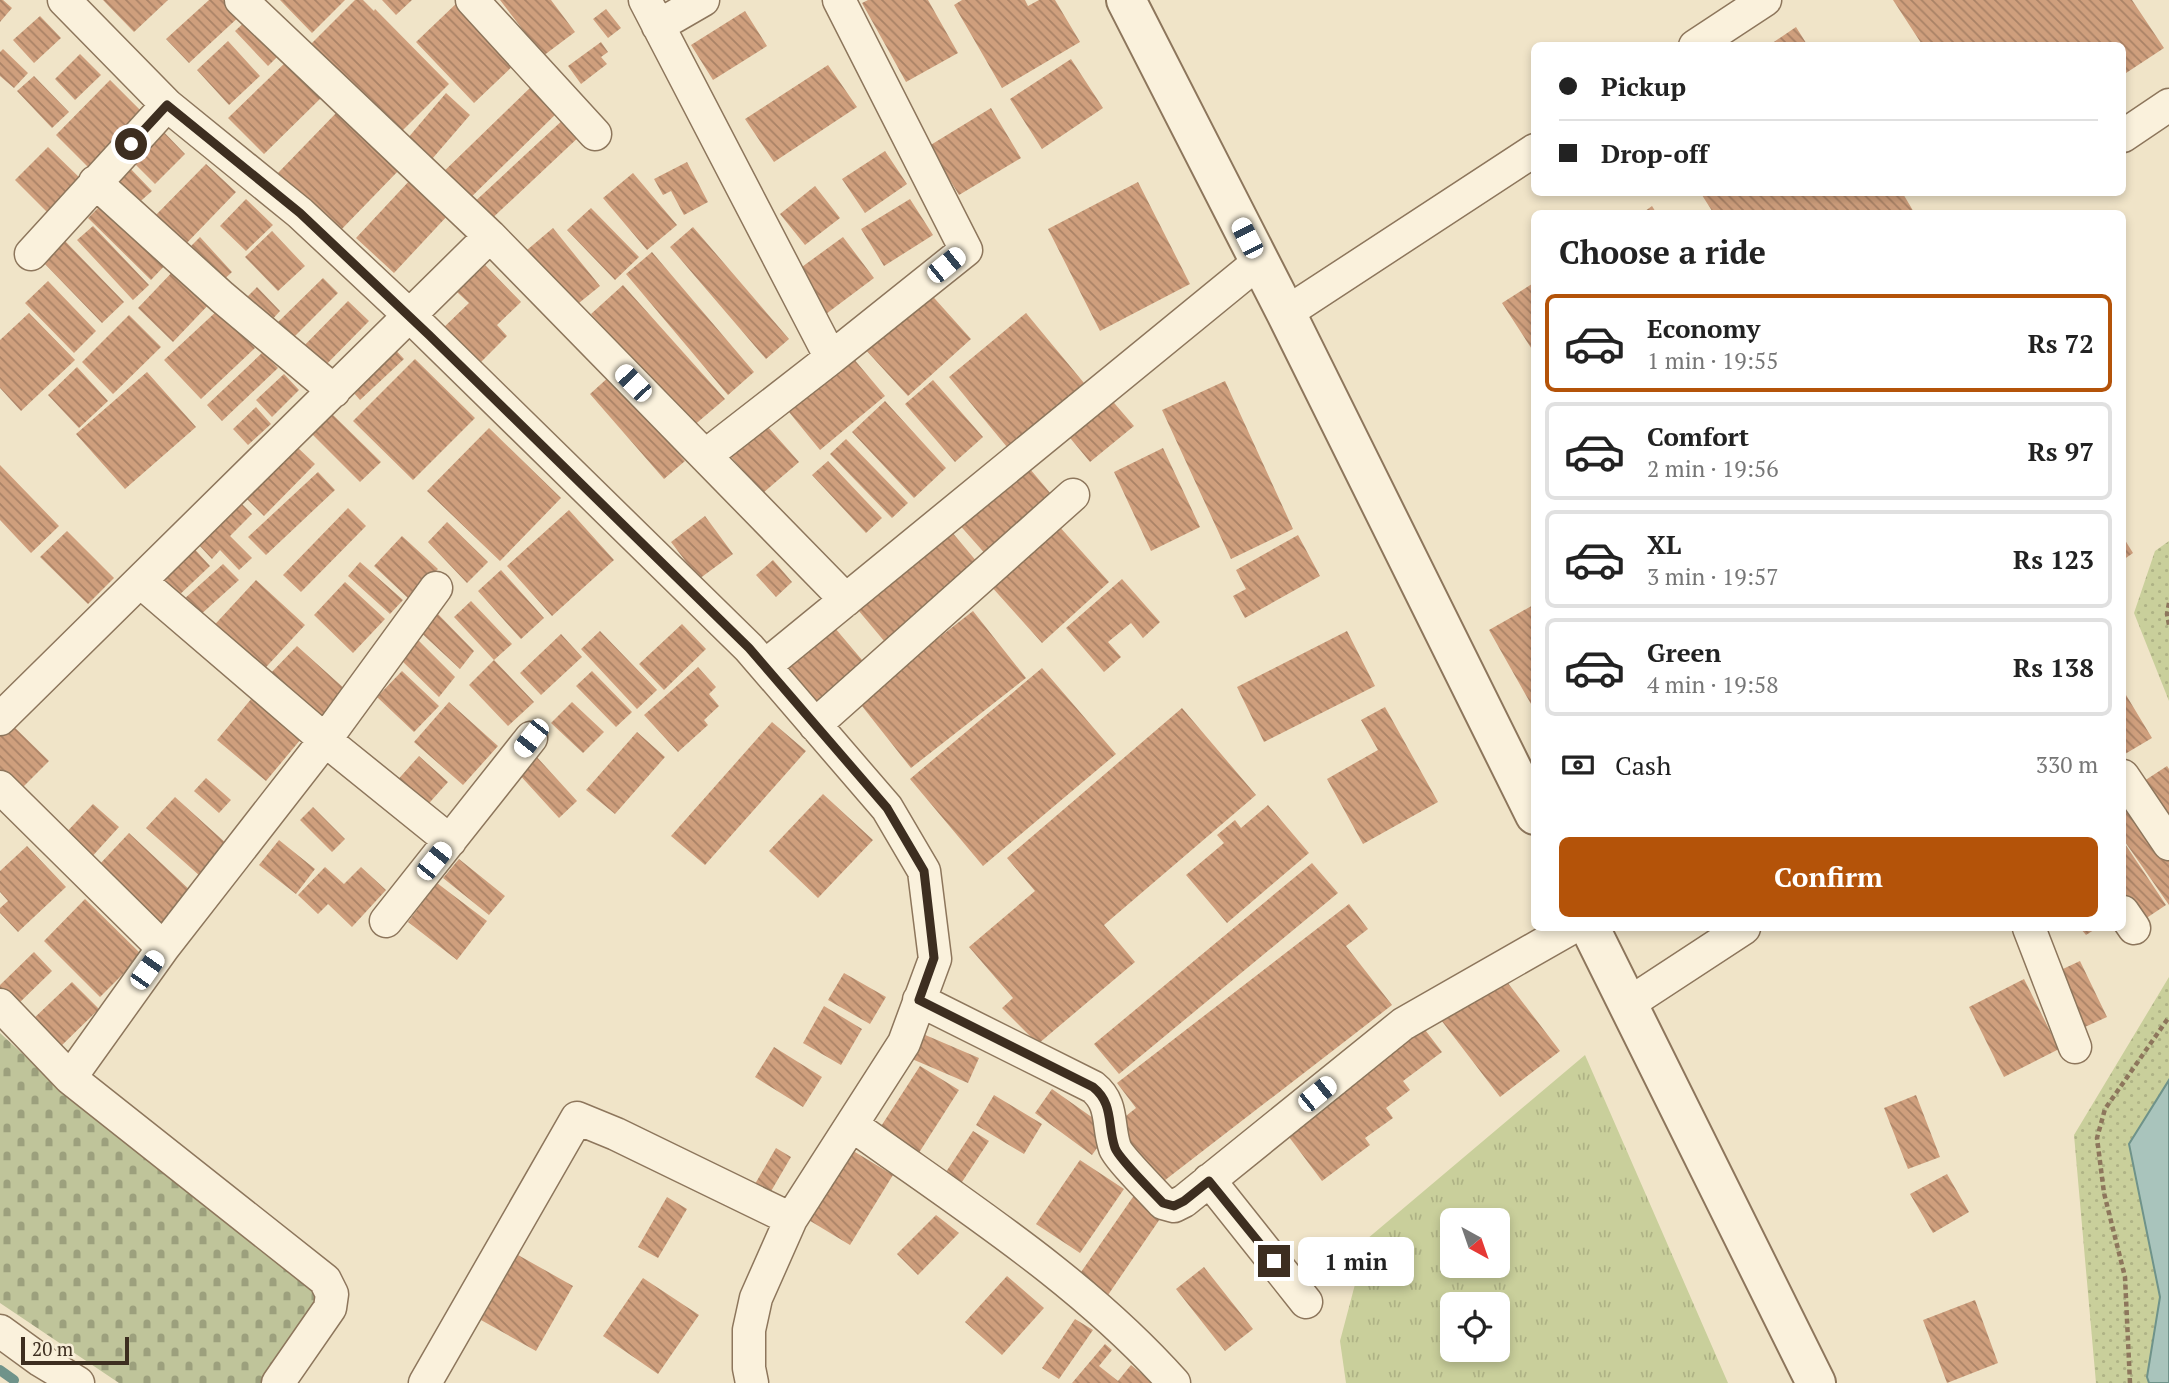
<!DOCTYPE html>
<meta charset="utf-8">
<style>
body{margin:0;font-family:"PT Serif",serif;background:#f6f6f6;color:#222;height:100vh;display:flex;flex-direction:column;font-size:26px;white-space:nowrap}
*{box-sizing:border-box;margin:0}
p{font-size:23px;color:#767676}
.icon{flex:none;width:38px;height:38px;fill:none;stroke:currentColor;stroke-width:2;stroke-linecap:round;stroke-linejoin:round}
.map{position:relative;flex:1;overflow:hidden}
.sheet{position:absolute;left:1531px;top:210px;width:595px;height:721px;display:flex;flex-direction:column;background:#fff;border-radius:10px;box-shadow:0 4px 10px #0003}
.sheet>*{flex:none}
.guide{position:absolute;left:1531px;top:42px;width:595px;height:154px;border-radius:10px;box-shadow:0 4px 10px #0003;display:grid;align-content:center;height:154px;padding:0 28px;background:#fff}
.needle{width:46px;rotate:140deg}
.controls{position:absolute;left:1440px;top:1208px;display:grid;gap:14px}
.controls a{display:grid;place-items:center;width:70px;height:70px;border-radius:10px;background:#fff;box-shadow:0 4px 10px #0003;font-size:35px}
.scale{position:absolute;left:21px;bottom:18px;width:108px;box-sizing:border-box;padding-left:7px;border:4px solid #3d2e20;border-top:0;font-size:19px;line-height:24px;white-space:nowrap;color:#3d2e20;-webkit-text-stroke:5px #f7eed8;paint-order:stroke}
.end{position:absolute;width:32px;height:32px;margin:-16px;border:9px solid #3d2e20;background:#fff;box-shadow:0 0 0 4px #fff}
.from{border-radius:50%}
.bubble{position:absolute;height:49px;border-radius:10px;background:#fff;box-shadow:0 4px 10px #0003;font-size:23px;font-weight:600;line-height:49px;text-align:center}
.car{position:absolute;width:21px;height:42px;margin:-21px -10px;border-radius:9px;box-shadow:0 0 5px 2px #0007;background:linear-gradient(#fff 24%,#345 0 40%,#fff 0 76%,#345 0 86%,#fff 0)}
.guide b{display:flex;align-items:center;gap:24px;height:66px;font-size:26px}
.guide b+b{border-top:2px solid #e0e0e0}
.guide i{width:18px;height:18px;background:#222}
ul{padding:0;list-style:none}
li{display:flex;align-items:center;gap:21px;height:98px;margin:0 14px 10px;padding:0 14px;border:4px solid #e0e0e0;border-radius:10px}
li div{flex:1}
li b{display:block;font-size:26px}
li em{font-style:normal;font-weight:600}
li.active{border-color:#b45309}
li>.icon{width:63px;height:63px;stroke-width:1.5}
h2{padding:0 28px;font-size:32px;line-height:84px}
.pay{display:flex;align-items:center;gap:18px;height:77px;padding:0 28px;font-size:26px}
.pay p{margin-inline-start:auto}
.cta{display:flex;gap:14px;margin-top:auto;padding:14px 28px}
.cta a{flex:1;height:80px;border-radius:10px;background:#b45309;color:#fff;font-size:28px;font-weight:600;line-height:80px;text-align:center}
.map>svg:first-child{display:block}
.grass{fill:url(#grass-tufts);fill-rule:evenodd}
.cemetery{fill:url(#cemetery-stones)}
.park{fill:url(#park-dots)}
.water{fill:#a9c4bc;stroke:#6f938a;stroke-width:2}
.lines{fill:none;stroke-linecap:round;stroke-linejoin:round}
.stream{stroke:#6f938a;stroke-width:10}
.building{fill:url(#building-back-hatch)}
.minor-casing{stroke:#8d765c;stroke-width:35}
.tertiary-casing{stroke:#8d765c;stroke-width:42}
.path{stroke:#8d765c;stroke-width:4.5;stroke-dasharray:5 3.5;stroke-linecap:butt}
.minor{stroke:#faf1dc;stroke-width:32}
.tertiary{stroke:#faf1dc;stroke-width:38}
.route{stroke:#3d2e20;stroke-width:9}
</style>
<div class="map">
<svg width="2169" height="1383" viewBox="0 0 2169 1383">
<defs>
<pattern id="grass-tufts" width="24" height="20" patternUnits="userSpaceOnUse" patternTransform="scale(1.75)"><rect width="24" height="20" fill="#c9cf9b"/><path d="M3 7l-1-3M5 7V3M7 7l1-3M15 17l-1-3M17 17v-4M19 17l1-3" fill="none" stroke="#aeb285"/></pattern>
<pattern id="cemetery-stones" width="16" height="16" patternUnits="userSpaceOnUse" patternTransform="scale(1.75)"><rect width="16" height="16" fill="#bfc49a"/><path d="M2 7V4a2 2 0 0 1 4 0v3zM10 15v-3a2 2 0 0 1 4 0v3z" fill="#9ca07d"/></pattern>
<pattern id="park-dots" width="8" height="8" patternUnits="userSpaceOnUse" patternTransform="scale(1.75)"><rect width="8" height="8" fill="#c9cf9b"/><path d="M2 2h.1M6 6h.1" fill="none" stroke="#aeb285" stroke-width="1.8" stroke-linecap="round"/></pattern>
<pattern id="building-back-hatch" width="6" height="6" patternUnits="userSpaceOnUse" patternTransform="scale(1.75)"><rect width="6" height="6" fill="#cf9f7d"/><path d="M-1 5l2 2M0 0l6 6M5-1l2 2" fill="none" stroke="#a98266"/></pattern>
</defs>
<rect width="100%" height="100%" fill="#f0e4c8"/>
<path class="grass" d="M1585 1055 1728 1383H1346L1340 1341 1367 1239ZM1452 1220H1498V1265H1452ZM1452 1304H1498V1349H1452Z"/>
<path class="cemetery" d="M0 1033 65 1093 344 1306 288 1383H119L0 1303Z"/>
<path class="park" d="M2169 541V701L2134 613 2155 551Z
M2169 977V1383H2096L2074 1135Z"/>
<path class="water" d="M2169 1080V1383H2149L2147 1377 2160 1297 2129 1144Z"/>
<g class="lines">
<path class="stream" d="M0 1370 14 1380"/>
</g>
<path class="building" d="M0 0H3L12 8 0 22Z
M103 0H168L134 32Z
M209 0H230L242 14 189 63 166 39Z
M280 0H345L312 33Z
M355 0H363L374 11 375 9 449 84 394 139 306 49Z
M382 0H412L396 15Z
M460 0 518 61 474 103 416 42Z
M500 0H551L575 32 543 56Z
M868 0H928L958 53 906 82 862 3Z
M962 0H1025L1028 6 1039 0H1055L1080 42 1002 88 954 5Z
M1893 0H2132L2164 48 2123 75V46H1923Z
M606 9 621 28 608 38 593 19Z
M745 11 767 46 713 80 691 45Z
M40 16 61 38 34 63 13 40Z
M250 17 283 51 268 66 235 31Z
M1796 27 1808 46H1768Z
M228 41 260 76 229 105 197 70Z
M601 42 608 52 601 57 607 64 581 84 568 66Z
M3 49 28 73 14 88 0 76V52Z
M80 54 101 75 75 100 55 79Z
M1071 59 1103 108 1042 149 1010 99Z
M288 60 323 96 264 154 228 118Z
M828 65 857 107 774 162 745 119Z
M34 76 69 112 52 128 17 91Z
M110 80 147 117 92 171 56 135Z
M535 83 560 110 461 207 435 180Z
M446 93 470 115 426 166 402 145Z
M991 108 1021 158 959 195 929 146Z
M339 110 400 169 339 232 278 173Z
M566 117 582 134 485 225 469 207Z
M158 126 185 154 155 184 127 156Z
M48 147 83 181 49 214 15 180Z
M885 151 907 184 865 213 842 179Z
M687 162 708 202 684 215 671 191 663 195 654 179Z
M206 164 236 192 181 249 151 220Z
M127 165 152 191 134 207 110 182Z
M633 173 677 225 647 250 603 198Z
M411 179 449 214 394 273 356 238Z
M1138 182 1190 284 1100 331 1048 229Z
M815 186 840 218 805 245 780 214Z
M1700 192H1902L1915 214H1714Z
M108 198 170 260 151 280 88 218Z
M246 199 273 225 246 251 220 226Z
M910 199 933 235 884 266 861 229Z
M1652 206 1657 214H1641Z
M591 208 639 257 615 280 567 230Z
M93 226 149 285 133 300 77 240Z
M693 227 789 339 766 359 670 247Z
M553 228 600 286 574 307 527 250Z
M272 231 305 266 278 291 245 257Z
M200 237 232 272 217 286 185 252Z
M843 237 874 278 826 314 795 272Z
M65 241 124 302 102 323 43 262Z
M652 252 754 372 728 395 626 274Z
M485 265 521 302 497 325 507 336 475 368 439 332 469 303 457 292Z
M178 266 213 300 173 342 138 308Z
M323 278 338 293 288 343 273 327Z
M48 281 96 331 74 353 25 303Z
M1535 282V354L1502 303Z
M623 285 725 399 692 427 591 314Z
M257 287 280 311 269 323 245 299Z
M927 290 971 339 908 396 864 348Z
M348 301 369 321 316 375 295 355Z
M219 309 255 348 201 399 164 360Z
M29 313 75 360 21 411 0 388V340Z
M1026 313 1084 383 1007 447 949 377Z
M129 315 161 347 113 394 82 362Z
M390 344 404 359 360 400 346 384Z
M263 352 278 368 222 421 207 405Z
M853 358 885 396 820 450 789 412Z
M415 359 475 418 413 480 353 421Z
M77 367 108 401 79 428 48 395Z
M147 372 196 427 125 489 76 434Z
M284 374 299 390 272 417 256 400Z
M611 375 685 461 664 479 590 394Z
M933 380 983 437 955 462 905 404Z
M1225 381 1293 529 1231 559 1162 410Z
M1109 397 1134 426 1090 462 1066 433Z
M885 401 946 468 914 498 852 432Z
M256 407 271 424 248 445 233 429Z
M331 413 381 462 360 482 311 433Z
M760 418 799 462 763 493 724 449Z
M489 428 561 498 500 561 427 491Z
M846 439 908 503 892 518 830 454Z
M296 446 315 464 264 516 245 497Z
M1163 448 1200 527 1151 551 1114 472Z
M828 461 882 518 866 533 812 475Z
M1025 463 1056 500 989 558 956 521Z
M0 465 59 526 31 553 0 520Z
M318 472 335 490 266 555 248 537Z
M239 501 252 514 230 536 252 558 239 570 220 550 212 559 197 543Z
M348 508 366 526 301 592 283 575Z
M569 510 614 560 552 616 507 566Z
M705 516 733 554 699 579 671 542Z
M447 522 488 562 467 583 428 542Z
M946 525 983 569 890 648 853 604Z
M1058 525 1109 582 1042 643 990 585Z
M67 531 114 578 88 604 40 557Z
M1298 535 1320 576 1245 618 1233 596 1246 589 1236 570Z
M402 536 438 569 409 599 374 566Z
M2123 537 2133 553 2123 560Z
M188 542 210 566 175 599 153 575Z
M773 560 792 582 776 597 756 575Z
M360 562 403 600 390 614 348 576Z
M223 564 239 580 198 617 183 600Z
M501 570 544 618 521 639 478 591Z
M1122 579 1160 622 1143 638 1131 623 1108 642 1121 657 1104 672 1066 628Z
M256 580 305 625 256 678 207 633Z
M345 582 385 619 353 653 314 615Z
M471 601 512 644 494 660 534 702 508 726 469 685 494 660 454 617Z
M1535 604V711L1489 630Z
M434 610 474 651 460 669 416 628Z
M973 611 1026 678 911 768 858 701Z
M829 621 868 667 820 706 782 660Z
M682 624 706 649 664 690 639 664Z
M600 631 657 690 637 709 581 649Z
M1347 631 1375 686 1264 742 1237 687Z
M561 634 582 657 541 695 520 673Z
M418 640 455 677 439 697 399 658Z
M297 646 346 690 317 722 267 677Z
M698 667 716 687 709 694 719 706 704 720 708 725 678 752 644 715Z
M1042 668 1116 754 983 866 910 779Z
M402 671 439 706 414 732 377 697Z
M592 671 632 712 616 727 576 686Z
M2123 690 2152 738 2125 754 2123 751Z
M252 698 301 739 266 781 217 740Z
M449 702 498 746 463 785 414 742Z
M572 702 604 732 583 753 551 723Z
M1385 707 1438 802 1363 844 1327 779 1378 750 1361 720Z
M1182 708 1256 795 1104 925 1135 962 1038 1044 1002 1008 1013 998 969 947 1035 891 1007 858Z
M9 722 49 761 20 790 0 770V732Z
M772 722 806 751 705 865 671 836Z
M637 732 665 757 615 814 586 790Z
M535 755 577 801 559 818 517 772Z
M419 756 448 782 423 810 394 784Z
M2167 766 2169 769V832L2138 785Z
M206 778 231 800 219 813 194 791Z
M2123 789 2169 851V905L2123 839Z
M823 794 873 840 818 898 769 851Z
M175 797 228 845 200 876 146 828Z
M93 804 119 827 88 861 62 837Z
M1268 805 1309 853 1227 923 1186 875 1224 843 1217 835 1235 820 1241 828Z
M313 807 345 839 332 852 300 820Z
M129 833 193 893 163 926 98 866Z
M279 840 315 869 296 894 259 865Z
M2123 841 2166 905 2139 923 2123 900Z
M27 846 66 887 18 932 0 913V908L8 901 0 892V871Z
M459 859 505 896 489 915 443 878Z
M1312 863 1338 893 1119 1074 1094 1044Z
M325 867 344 884 361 867 386 890 352 927 328 904 318 914 298 895Z
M437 883 487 921 457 960 408 922Z
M85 899 142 955 100 997 44 941Z
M1349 904 1368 929 1346 946 1392 1005 1160 1184 1112 1127 1136 1108 1117 1083Z
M2080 928H2097L2086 935Z
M34 952 52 971 15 1007 0 991V985Z
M2080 961 2107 1017 2076 1031 2050 975Z
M844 973 886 997 870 1024 828 1000Z
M1501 974 1560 1051 1500 1097 1441 1020Z
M2024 979 2059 1049 2004 1077 1969 1007Z
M72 982 99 1009 58 1049 31 1021Z
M824 1006 862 1029 841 1065 803 1043Z
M1419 1022 1442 1052 1403 1081 1410 1090 1386 1108 1393 1118 1365 1138 1370 1145 1322 1181 1280 1125Z
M923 1034 979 1058 968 1083 912 1059Z
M774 1047 822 1077 803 1107 755 1077Z
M920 1066 959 1090 915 1159 876 1134Z
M1052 1089 1110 1130 1092 1155 1035 1113Z
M994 1095 1042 1124 1024 1154 976 1125Z
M1916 1095 1940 1157 1908 1169 1884 1108Z
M973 1131 989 1141 960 1185 944 1175Z
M776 1148 791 1157 770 1193 755 1184Z
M850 1149 893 1175 850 1245 807 1219Z
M1080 1160 1124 1189 1080 1253 1036 1224Z
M1947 1174 1969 1212 1933 1233 1910 1194Z
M1135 1194 1164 1213 1108 1295 1079 1275Z
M667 1197 687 1209 658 1258 638 1247Z
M936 1215 959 1233 918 1275 897 1254Z
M518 1255 573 1286 536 1351 481 1320Z
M1204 1267 1253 1329 1225 1351 1176 1289Z
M1007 1276 1044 1308 1002 1355 965 1322Z
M643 1278 699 1315 658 1374 603 1336Z
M1975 1300 1998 1363 1947 1383 1923 1320Z
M1075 1319 1093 1330 1059 1379 1042 1368Z
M1105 1344 1112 1350 1099 1366 1118 1381 1131 1365 1153 1383H1072Z"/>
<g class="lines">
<g class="minor-casing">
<path id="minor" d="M64 0 167 105 300 213 410 316 749 648 887 808 924 871 935 959 904 1043 791 1219 756 1298 749 1330V1368L752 1383
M241 0 490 236 846 600
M472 0 595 134
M645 0 831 358 705 456
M658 26 703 0
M1695 46 1765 0
M2123 136 2169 105
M95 182 222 297 334 391
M31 254 167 105
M1286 313 1535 150
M831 358 966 250 839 0
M141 582 325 740 450 841
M765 666 1260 261
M0 719 490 236
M815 725 1073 495
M2123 776 2169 844
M0 787 163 948
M2123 912 2134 928
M386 921 531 738
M2029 928 2075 1047
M919 1000 1093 1087C1114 1104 1107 1125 1115 1148 1119 1158 1153 1192 1163 1203L1174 1206 1184 1201 1403 1024 1571 928
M1628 1004 1744 928
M0 1005 70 1078 163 948 325 740 436 588
M70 1078 325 1280 332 1294 330 1308 278 1383
M852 1125C963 1205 1082 1280 1174 1383
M1209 1180 1306 1302
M0 1331 40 1360 78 1383
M425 1383 577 1118 616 1134 791 1219"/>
</g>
<g class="tertiary-casing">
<path id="tertiary" d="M1126 0 1286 313 1535 815
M1590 928 1816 1383"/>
</g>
<path class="path" d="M2169 603 2167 614 2169 625
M2130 1383 2125 1277 2104 1193 2097 1138 2105 1109 2169 1017"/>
<use href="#minor" class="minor"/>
<use href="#tertiary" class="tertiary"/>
</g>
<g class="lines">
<path class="route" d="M131 144 167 105 300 213 429 335 749 648 887 808 924 871 934 958 919 1000 1093 1087C1114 1104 1107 1125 1115 1148 1119 1159 1153 1192 1163 1203L1174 1206 1184 1201 1209 1181 1274 1261"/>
</g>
</svg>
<div class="controls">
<a><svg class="needle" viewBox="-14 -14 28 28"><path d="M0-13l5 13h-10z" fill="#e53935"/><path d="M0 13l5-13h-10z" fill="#767676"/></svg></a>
<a><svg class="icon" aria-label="locate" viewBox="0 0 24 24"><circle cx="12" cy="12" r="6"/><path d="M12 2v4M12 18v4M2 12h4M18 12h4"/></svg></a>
</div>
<div class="scale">20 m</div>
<i class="end from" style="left:131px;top:144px"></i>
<i class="end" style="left:1274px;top:1261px"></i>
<div class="bubble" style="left:1298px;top:1237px;width:116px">1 min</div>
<i class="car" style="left:1247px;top:238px;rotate:333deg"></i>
<i class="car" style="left:946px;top:265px;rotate:51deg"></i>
<i class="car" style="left:633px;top:383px;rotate:316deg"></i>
<i class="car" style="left:531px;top:738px;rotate:218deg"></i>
<i class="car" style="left:434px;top:861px;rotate:39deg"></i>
<i class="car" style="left:147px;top:970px;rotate:35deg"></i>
<i class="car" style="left:1317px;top:1094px;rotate:51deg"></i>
<div class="guide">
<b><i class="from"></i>Pickup</b>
<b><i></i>Drop-off</b>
</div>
<section class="sheet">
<h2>Choose a ride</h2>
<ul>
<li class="active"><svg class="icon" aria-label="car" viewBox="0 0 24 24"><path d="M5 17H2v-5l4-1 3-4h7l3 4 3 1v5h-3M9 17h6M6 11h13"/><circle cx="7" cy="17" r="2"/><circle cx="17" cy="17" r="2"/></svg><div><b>Economy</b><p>1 min · 19:55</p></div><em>Rs 72</em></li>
<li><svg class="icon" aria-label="car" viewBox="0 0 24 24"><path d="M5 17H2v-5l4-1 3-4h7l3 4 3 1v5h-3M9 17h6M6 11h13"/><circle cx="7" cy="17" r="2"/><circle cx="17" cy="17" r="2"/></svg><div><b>Comfort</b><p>2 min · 19:56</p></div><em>Rs 97</em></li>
<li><svg class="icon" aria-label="car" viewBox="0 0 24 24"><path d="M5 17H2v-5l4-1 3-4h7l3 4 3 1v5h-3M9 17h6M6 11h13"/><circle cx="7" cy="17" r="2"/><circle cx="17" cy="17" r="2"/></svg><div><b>XL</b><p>3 min · 19:57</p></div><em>Rs 123</em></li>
<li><svg class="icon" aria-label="car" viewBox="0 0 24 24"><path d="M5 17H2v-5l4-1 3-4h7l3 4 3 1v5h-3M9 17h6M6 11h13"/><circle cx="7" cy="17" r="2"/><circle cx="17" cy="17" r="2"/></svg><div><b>Green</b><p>4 min · 19:58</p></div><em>Rs 138</em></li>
</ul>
<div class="pay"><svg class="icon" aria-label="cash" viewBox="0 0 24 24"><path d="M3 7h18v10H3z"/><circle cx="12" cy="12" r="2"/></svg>Cash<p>330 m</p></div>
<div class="cta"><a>Confirm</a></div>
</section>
</div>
